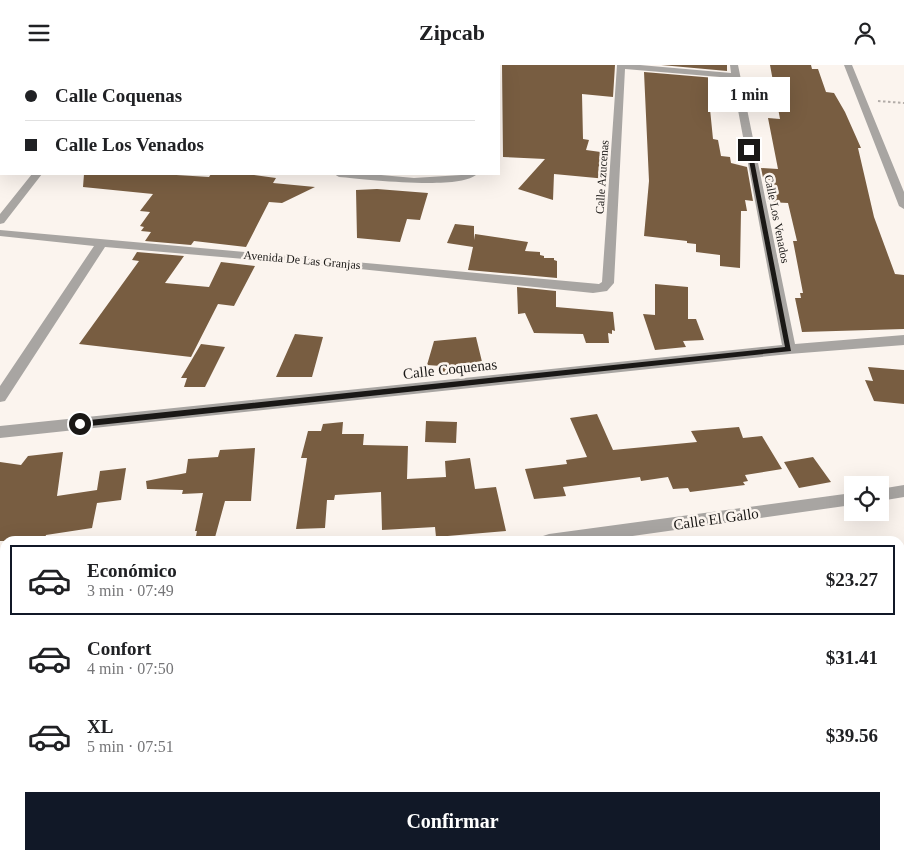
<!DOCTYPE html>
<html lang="es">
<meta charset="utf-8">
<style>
body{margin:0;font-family:Georgia,serif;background:#f2f2f2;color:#202124;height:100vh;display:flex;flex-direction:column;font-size:19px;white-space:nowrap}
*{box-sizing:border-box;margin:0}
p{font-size:16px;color:#757577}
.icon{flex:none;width:28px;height:28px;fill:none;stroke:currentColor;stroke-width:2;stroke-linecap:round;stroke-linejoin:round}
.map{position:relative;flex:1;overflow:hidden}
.drawer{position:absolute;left:0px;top:471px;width:905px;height:324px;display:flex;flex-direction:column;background:#fff;border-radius:15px 15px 0 0;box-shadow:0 5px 20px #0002}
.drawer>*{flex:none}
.guide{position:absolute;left:0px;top:0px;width:500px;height:110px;box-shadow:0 5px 20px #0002;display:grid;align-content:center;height:110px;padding:0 25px;background:#fff}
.tools{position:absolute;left:844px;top:411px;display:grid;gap:10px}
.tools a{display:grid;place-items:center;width:45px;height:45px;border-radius:0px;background:#fff;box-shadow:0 5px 20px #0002;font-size:25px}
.end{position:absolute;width:22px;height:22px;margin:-11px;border:6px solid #1a1816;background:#fff;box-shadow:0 0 0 2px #fff}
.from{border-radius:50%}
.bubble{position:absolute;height:35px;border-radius:0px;background:#fff;box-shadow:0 5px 20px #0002;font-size:16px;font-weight:800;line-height:35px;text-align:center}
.guide b{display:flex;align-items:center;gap:18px;height:48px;font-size:19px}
.guide b+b{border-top:1px solid #e0e0e0}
.guide i{width:12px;height:12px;background:#202124}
ul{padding:9px 0 0;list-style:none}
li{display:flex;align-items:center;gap:15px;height:70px;margin:0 10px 8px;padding:0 15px;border:2px solid transparent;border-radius:0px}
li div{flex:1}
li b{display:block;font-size:19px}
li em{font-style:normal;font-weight:800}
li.current{border-color:#111827}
li>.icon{width:45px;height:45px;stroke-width:1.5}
.button{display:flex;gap:10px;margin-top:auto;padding:10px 25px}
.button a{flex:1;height:58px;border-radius:0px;background:#111827;color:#fff;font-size:20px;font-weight:800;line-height:58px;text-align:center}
header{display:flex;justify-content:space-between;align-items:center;height:65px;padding:0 25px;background:#fff;font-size:22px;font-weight:800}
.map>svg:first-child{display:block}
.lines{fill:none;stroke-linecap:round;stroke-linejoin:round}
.stream{fill:#a4b2d6;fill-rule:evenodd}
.building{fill:#785d41}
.path{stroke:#b2aca8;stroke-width:2;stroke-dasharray:2.5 2.5;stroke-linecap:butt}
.street{fill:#a8a5a2;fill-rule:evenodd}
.route{fill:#1a1816}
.labels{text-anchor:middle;stroke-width:5;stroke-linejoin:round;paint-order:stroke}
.far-street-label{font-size:12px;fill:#1a1816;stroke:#fbf4ee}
.street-label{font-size:15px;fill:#1a1816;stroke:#fbf4ee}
</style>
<header><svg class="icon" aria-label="menu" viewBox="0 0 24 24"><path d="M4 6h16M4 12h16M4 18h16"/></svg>Zipcab<svg class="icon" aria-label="person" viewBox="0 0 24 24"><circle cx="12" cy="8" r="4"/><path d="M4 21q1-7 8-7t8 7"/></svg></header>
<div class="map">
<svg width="904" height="794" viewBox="0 0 904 794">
<rect width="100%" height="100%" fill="#fbf4ee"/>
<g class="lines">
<path class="stream" d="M695 790H722L719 794H692Z
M834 790H869L872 794H837Z"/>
</g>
<path class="building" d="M502 0H615L613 32 582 29 583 74 589 75 586 85 608 88 607 114 554 109 553 135 518 124 545 94 503 92Z
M661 0H727V6Z
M770 0H811L812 4H818L826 27 834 28 845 47 861 83H858L874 152 895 209 904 210V264L802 267 795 233H801L800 228H803L794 181 793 176H797L788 138 768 137 761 103 778 104 768 53 780 54Z
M644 7 727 14 728 26 708 24 713 74 718 75 721 91 730 92 731 98 747 102 753 136 745 135 747 146H741L740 203 720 201V190L696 187V179L687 178V176L644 171 649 116Z
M84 109H160L209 112 211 109H246L276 113 273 118 315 122 282 138 269 137 246 182 194 176 191 180 145 176 151 167 141 166 144 162 140 161 150 147 140 146 153 129 83 122Z
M377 124 428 128 420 155 407 154 400 177 357 173 356 125Z
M455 159 474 161V175L475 169 528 177 525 186 540 187V190L544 191V193H554V195L557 196V213L468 205 473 182 447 178Z
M137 187 184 191 165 218 209 222 221 197 255 201 234 241 218 239 191 292 79 279 139 196 132 195Z
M655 219 688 222V254H696L704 275 683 276 686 282 655 285 643 249 655 250Z
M517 222 556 226V242L613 247 615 266 612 265V269L608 268 609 278H586L583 269 534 268 525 248 518 249Z
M295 269 323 272 312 312H276Z
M476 272 484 305 439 309 441 301 427 300 434 276Z
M201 279 225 282 205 322H184L187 313H181Z
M868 302 904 305V339L874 336 865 315 873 316Z
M597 349 613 385 697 377 691 366 739 362 743 373 762 371 782 404 745 410 748 416 743 417 745 420 690 427 688 423 673 424 668 412 641 416 640 412 563 422 566 431 534 434 525 404 567 399 566 395 587 392 570 353Z
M426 356 457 357 456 378 425 377Z
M343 357 342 369H364L363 380 408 381 407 414 446 412 445 396 470 393 475 424 496 422 506 466 436 472 435 462 382 465 381 427 335 430 334 435H327L325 463 296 464 307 393H301L308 366H321L323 359Z
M255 383 251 436H225L214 476H195L197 466H195L203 428 182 429 183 425 147 424 146 416 186 408 188 394 218 392 220 385Z
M63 387 57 431 97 425 100 406 126 403 121 435 97 438 92 463 46 470 45 473 37 474 36 476H0V397L21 400 28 391Z
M813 392 831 417 799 423 784 397Z"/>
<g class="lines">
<path class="path" d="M878 36 904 38"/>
<path class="street" d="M21 0H31V1H21Z
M375 0H383V1H375Z
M481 0H489V1H481Z
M617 0H640L731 8 730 0H738L795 279 904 270V280L789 289 0 373V361L782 280 732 13 625 4 614 218 607 226 593 228 350 203 105 182 5 336 0 337V321L94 181 0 171V165L599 219 602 217Z
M844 0H852L904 127V144L899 141Z
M1 13V19L0 20V14Z
M32 109H42L4 158 0 159V149Z
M334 109H370L414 113 477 109C461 126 364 114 339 112Z
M904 420V432L880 436V424Z
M852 428V440L597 476H541L543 471 549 469Z
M5 534V550L0 551V535Z
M900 631H904V649H900Z
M5 760V780L0 781V761Z
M659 790H681L682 794H660Z"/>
</g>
<path class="route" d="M749 83 752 85 791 286 80 362 76 359 80 356 785 282 747 85Z"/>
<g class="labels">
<g class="far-street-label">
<text transform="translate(602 112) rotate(-86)" y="4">Calle Azucenas</text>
<text transform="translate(777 154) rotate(79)" y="4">Calle Los Venados</text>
<text transform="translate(302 195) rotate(5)" y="4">Avenida De Las Granjas</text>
</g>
<g class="street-label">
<text transform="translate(450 304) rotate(-6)" y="5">Calle Coquenas</text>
<text transform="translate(716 454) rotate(-8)" y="5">Calle El Gallo</text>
</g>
</g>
</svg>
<div class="tools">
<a><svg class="icon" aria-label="locate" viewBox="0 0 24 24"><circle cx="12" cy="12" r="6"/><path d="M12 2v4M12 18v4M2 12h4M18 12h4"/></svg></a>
</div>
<i class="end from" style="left:80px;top:359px"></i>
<i class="end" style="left:749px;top:85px"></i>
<div class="bubble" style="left:708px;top:12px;width:82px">1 min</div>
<div class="guide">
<b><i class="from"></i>Calle Coquenas</b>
<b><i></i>Calle Los Venados</b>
</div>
<section class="drawer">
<ul>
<li class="current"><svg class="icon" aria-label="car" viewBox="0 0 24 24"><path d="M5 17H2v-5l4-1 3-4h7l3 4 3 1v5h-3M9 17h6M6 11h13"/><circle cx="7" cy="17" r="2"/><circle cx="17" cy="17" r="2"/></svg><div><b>Económico</b><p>3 min · 07:49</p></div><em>$23.27</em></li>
<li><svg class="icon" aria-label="car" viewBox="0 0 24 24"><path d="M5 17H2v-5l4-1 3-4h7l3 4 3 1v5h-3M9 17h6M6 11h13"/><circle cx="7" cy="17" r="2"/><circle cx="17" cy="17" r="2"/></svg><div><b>Confort</b><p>4 min · 07:50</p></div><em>$31.41</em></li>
<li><svg class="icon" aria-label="car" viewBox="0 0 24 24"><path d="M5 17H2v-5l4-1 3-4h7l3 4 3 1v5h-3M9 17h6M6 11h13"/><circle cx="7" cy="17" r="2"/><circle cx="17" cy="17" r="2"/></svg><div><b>XL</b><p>5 min · 07:51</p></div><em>$39.56</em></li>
</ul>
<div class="button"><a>Confirmar</a></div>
</section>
</div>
